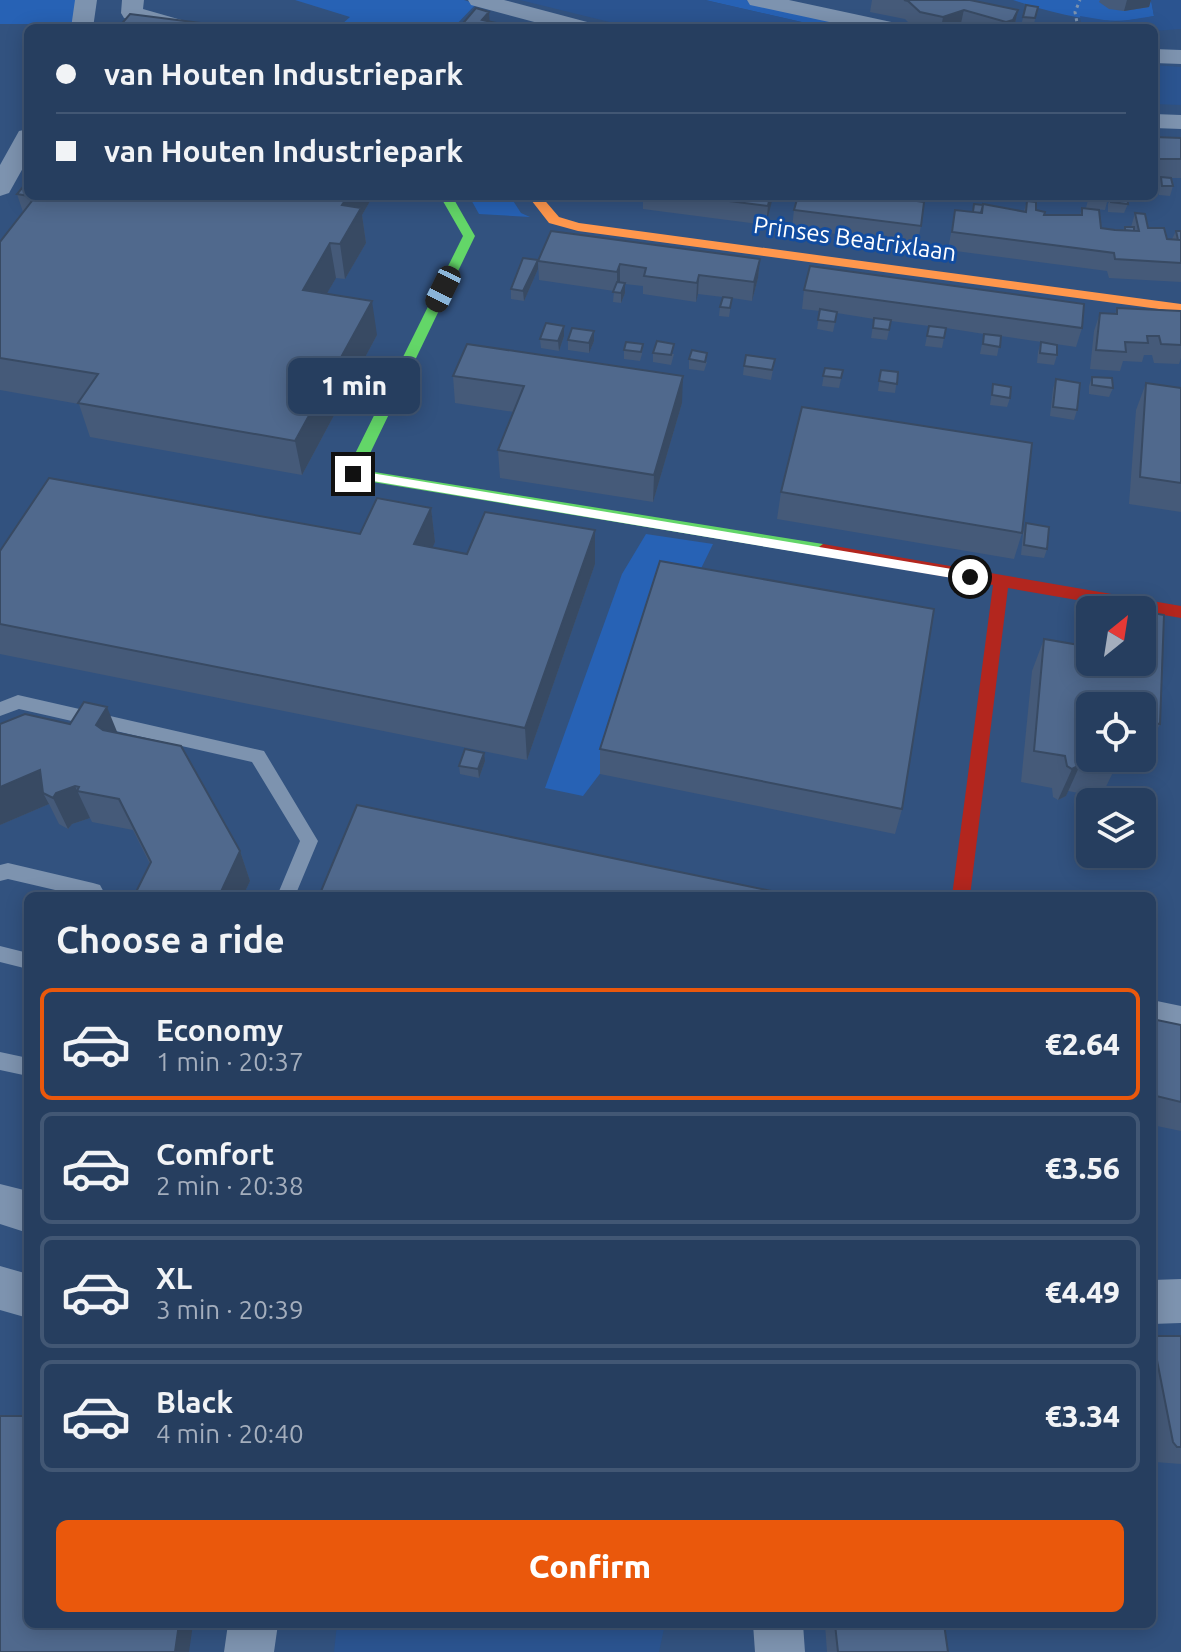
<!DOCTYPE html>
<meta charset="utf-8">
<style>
body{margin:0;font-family:Ubuntu,sans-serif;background:#2e4565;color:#f1f3f6;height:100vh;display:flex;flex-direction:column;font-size:30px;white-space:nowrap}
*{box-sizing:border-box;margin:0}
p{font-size:26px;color:#a4aebd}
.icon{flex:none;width:44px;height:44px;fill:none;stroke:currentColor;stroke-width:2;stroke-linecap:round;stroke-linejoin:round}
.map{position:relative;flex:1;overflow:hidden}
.panel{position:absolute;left:24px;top:892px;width:1132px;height:736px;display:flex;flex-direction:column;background:#263e5f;border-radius:12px;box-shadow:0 4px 20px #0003,0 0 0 2px #425774}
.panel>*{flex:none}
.banner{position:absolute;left:24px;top:24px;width:1134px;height:176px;border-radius:12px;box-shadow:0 4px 20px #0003,0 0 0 2px #425774;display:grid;align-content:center;height:176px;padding:0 32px;background:#263e5f}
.needle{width:52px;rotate:30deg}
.controls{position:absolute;left:1076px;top:596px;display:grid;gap:16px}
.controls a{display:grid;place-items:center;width:80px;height:80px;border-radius:12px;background:#263e5f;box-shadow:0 4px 20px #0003,0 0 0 2px #425774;font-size:40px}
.end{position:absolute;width:36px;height:36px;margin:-18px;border:10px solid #fff;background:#111;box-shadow:0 0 0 4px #111}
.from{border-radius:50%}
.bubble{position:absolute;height:56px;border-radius:12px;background:#263e5f;box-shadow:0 4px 20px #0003,0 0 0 2px #425774;font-size:26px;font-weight:800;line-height:56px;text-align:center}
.car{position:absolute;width:24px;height:48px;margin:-24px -12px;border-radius:10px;box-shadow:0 0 6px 2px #0007;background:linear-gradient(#222 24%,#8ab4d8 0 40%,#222 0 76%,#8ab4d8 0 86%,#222 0)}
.banner b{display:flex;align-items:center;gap:28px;height:76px;font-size:30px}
.banner b+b{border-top:2px solid #425774}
.banner i{width:20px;height:20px;background:#f1f3f6}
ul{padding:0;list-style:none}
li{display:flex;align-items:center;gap:24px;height:112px;margin:0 16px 12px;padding:0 16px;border:4px solid #425774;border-radius:12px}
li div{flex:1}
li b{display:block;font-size:30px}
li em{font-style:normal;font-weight:800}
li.selected{border-color:#ea580c}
li>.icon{width:72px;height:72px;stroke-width:1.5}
h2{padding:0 32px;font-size:36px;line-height:96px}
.primary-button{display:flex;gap:16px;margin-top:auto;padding:16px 32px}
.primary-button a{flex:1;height:92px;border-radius:12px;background:#ea580c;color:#fff;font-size:32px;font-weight:800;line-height:92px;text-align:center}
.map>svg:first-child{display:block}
.green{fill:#2762b5}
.water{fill:#2b5490}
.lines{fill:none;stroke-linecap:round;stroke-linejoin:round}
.path{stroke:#7d93af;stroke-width:3;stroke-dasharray:3 4;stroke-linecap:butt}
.lane{fill:#7d93af;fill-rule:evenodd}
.street{fill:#7d93af;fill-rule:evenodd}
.fast{fill:#63d668;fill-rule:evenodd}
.slow{fill:#ff974d;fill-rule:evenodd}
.jam{fill:#b3261e;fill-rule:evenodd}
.wall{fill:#455a79}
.shaded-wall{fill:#384a63}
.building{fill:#50698d;stroke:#384a63;stroke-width:2}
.route{fill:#fff}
.labels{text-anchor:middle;stroke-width:6;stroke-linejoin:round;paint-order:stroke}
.far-street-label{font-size:24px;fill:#fff;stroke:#124c9f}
</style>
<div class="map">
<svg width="1181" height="1652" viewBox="0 0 1181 1652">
<rect width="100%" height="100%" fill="#32527f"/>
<path class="green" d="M0 0H79L76 24H0Z
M295 0H464L476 4 453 28H354L342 24 350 17Z
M705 0H746L876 28H828Z
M1013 0H1151L1154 16C1108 28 1058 15 1013 0Z
M469 196H510L521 213 530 217 479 214Z
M646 534 713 544 602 771 583 796 545 788 622 574Z"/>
<path class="water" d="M520 0H705L828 28H634Z
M1151 0H1181V29L1154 31V28H1104L1081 22 1080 16 1116 22 1154 16Z
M1154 65 1181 67V105L1154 104Z
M337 1624H665L659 1652H334Z"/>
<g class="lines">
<path class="path" d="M1078 28 1075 12 1080 0"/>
<path class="lane" d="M18 695 264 751 318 841 295 896H277L300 841 252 762 19 709 0 716V702Z
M8 863 93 883 100 885 106 896H81L8 879 0 881V865Z
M0 946 28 953V969L0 962Z
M0 1052 28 1058V1076L0 1070Z"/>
<path class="street" d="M75 0H97L93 28H71Z
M122 0H144L143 9 192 23 195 28H160L124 18 121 13Z
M468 0H504L591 23 594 28H557L471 5Z
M747 0H789L896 23 899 28H857L750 5Z
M1154 49 1181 50V64L1154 63Z
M1154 114 1181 115V129L1154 128Z
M28 129V159L9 193 0 196V165L19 131Z
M1152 1000 1181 1006V1042L1152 1036Z
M0 1184 28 1191V1233L0 1224Z
M0 1266 28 1274V1318L0 1310Z
M1181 1279V1323L1152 1324V1280Z
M228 1624H278L274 1652H224Z
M753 1624H803L805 1652H755Z"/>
<path class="fast" d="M440 196H452L475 236 362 470 823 544 831 550 829 554 823 556 348 478 345 474 463 236Z"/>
<path class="slow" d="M528 196H541L559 217 579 223 1181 304V312L578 231 549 223Z"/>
<path class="jam" d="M823 544 1181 606V618L1008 588 970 896H952L993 585 817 554 815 550Z"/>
</g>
<path class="wall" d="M872 0H970L1018 10 1014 28H914L905 19 870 12Z
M1100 0H1151L1149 7 1124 11 1109 9 1099 2Z
M1026 5 1038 7 1033 28 1021 26Z
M1154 137 1181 138V178H1172L1173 186 1170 196 1159 195 1157 187 1160 178H1154Z
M17 194 28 196H373L362 215 366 243 345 279 336 278 327 293 377 335 302 475 90 437 79 404 0 390V242L23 212Z
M643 196H772L766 225 643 209Z
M921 196H936L935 200 921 198Z
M1074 196H1127L1128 204 1124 213 1108 212V204L1110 198H1108L1105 210 1086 208 1088 200 1074 198Z
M1027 201 1036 210 1044 215H1080L1082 208 1101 228 1123 230 1125 227H1131L1135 213 1148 228 1167 239H1172L1176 231H1181V282L1109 278 1107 271 948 250 955 210 972 212 974 204 1024 211Z
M794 210 921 226 917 245 792 228Z
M760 259 758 278 752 301 732 298 729 317 719 316 720 307 723 297 698 294 696 302 643 294V286L625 284V293L621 303 613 302 614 291 539 280 538 261Z
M538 269 524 301 511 299V289Z
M804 290 1082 328 1076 347 1001 336 997 356 980 354 984 334 946 328 942 348 925 346 929 326 891 321 887 340 871 338 874 319 837 313 833 332 817 329 820 311 802 309Z
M1117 308 1181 311V358L1179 364 1154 363 1152 355H1144L1142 362 1123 361 1120 371 1090 369 1094 331 1100 313 1115 314Z
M594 331V341L589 353 568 350V340Z
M564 336 559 351 541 348 540 339Z
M1041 342 1057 355 1054 365 1037 363 1038 352Z
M643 344 642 354 640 361 624 359V350Z
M653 353 674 354 671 365 653 362Z
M689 359 707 362 704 371 689 369Z
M775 359 771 380 743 375 744 366Z
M825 368 843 370 839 388 822 386Z
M881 370 898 372 895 393 878 391Z
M453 376 682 403 653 502 500 478 498 450 514 412 455 403Z
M1092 377 1113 388 1109 397 1089 394V386Z
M1056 379 1077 410 1074 420 1050 416 1053 389Z
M1146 383 1181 388V512L1129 504 1136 410Z
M993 384 1010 398 1007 407 990 405Z
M781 492 1022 533 1014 559 777 519Z
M431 508 435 542 432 548 467 554 595 530V564L527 760 0 654V551L360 534Z
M1026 523 1047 549 1044 558 1021 555 1023 533Z
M1089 602 1160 724 1144 756H1142V706H1090L1116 766 1101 797 1068 791 1066 796 1058 800 1053 797 1052 788 1021 782 1032 671 1044 639 1075 644 1076 635Z
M0 724 118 733 240 851 250 881 243 896H134L150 864 133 830 92 822 90 818 72 824 68 829 59 824 49 804 0 825Z
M600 749 902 809 895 834 600 774Z
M485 761 479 778 460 774 459 766Z
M1152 1019 1181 1025V1131L1152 1125Z
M1156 1336H1181V1464L1155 1462 1152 1459V1339Z
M825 1624H944L948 1652H827Z"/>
<path class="shaded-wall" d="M966 0 960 28H941L943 17Z
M1127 0H1151L1149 7 1124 11Z
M1018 10 1014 28H1005L1006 22Z
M489 12 490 28 482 20Z
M348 196H373L362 215 366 243 345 279 340 244 342 205Z
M770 196H772V201L766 225 768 206Z
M330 243 336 278 309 324 303 290Z
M760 259 758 278 752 301 754 282Z
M538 260V269L524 301 523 291Z
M620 264V283L617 291V272Z
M699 275 698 294 696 302 697 283Z
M625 283V293L621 303V293Z
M372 301 377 335 302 475 295 441Z
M564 326V336L559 351 558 341Z
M594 331V341L589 353V343Z
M683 376 682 403 653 502 654 475Z
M431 508 435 542 419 578 414 544Z
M595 530V564L527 760 525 728Z
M107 707 120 739 110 757 96 725Z
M484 753 485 761 479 778 478 769Z
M1080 765 1066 796 1058 800 1072 769Z
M40 770 56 793 75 786 90 818 72 824 68 829 53 798 43 793 49 804 0 825V787Z
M240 851 250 881 243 896H219Z
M179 1624H193L189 1652H175Z"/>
<path class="building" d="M904 0H970L1018 10 1013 20 1006 22 964 10 943 17 920 12 908 1Z
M1026 5 1038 7 1035 18 1023 17Z
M476 8 489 12 482 20 496 23 492 28H459Z
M130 14 240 28H118Z
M1154 137 1181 138V159H1154Z
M1161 177 1171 178 1173 186H1162Z
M28 181V196H348L342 205 361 208 340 244 330 243 303 290 372 301 295 441 78 403 98 374 0 358V242L35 197 17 194Z
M690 196H770L768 206Z
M798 196H881L924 202 921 226 794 210Z
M1089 196H1108V201L1089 198Z
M1111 196H1127L1128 204 1111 202Z
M1027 201 1036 202V210L1045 212 1044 215H1082V208L1099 210 1101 228 1115 230 1139 231 1135 213 1145 214 1148 228H1164L1167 239 1181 240V263L1115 259 1114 253 952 232 955 210 982 213 983 204 1026 212Z
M974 204 983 205 981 213 973 212Z
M1125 227H1134V231L1125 230Z
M551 231 760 259 754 282 699 275 697 283 644 276 646 268 620 264 617 272 538 261Z
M1176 231H1181V240H1178Z
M523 258 538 260 523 291 511 289Z
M810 266 1084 304 1082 328 804 290Z
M617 282 625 283 621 293 613 292Z
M723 297 732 298 730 308 720 307Z
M1117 308 1181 311V345L1161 344 1159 336H1147L1148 343 1125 342 1126 352 1096 350 1100 313 1117 314Z
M820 309 837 312 835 322 818 320Z
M874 318 891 320 889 330 873 328Z
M546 323 564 326 558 341 540 339Z
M929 326 946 328 944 338 927 336Z
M572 328 594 331 589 343 568 340Z
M984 334 1001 336 1000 347 983 344Z
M657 341 674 344 671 355 653 353Z
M626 342 643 344 641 352 624 350Z
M1041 342 1057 345V355L1040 353Z
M467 344 683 376 654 475 498 450 524 386 453 376Z
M692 350 707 353 705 362 689 359Z
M746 355 775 359 772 370 744 366Z
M825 368 843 370 841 378 823 376Z
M881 370 898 372 897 384 879 381Z
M1092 377 1112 378 1113 388 1092 385Z
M1056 379 1080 383 1077 410 1053 407Z
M1146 383 1181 388V483L1140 477Z
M993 384 1011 387 1010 398 992 395Z
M802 407 1032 443 1022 533 781 492Z
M49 478 360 534 377 498 431 508 414 544 467 554 485 512 595 530 525 728 0 624V551Z
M1026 523 1049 527 1047 549 1024 545Z
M660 561 934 609 902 809 600 749Z
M1123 600 1129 601 1133 610H1135H1090V662H1142V611L1164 615 1160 724 1142 721V706H1090V758H1116V766L1080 760V765L1072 769 1067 766 1065 756 1034 751 1044 639 1085 646 1089 602 1119 607Z
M84 702 107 707 96 725 103 730 181 746 240 851 219 896H134L151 862 119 799 77 791 79 787 75 786 56 793 53 798 43 793 40 770 0 787V724L25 714 70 724Z
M465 749 484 753 478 769 459 766Z
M357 805 795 896H319Z
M1152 1019 1181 1025V1102L1152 1095Z
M1156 1336H1181V1447H1177L1173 1442 1153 1340Z
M0 1416H28V1624H179L175 1652H0Z
M835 1624H944L948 1652H838Z"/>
<path class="route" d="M353 470 970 572 976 577 970 581 349 477V471Z"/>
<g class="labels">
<g class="far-street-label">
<text transform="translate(855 239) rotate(8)" y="8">Prinses Beatrixlaan</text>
</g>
</g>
</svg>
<div class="controls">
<a><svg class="needle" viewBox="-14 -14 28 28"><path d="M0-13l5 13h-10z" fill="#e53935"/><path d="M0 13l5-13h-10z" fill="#a4aebd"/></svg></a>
<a><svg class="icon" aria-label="locate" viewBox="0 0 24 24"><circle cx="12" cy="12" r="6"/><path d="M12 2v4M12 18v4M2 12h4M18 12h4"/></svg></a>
<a><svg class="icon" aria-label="layers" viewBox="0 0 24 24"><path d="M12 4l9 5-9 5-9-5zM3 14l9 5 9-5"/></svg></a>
</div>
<i class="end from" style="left:970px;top:577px"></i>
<i class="end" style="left:353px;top:474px"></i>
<div class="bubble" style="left:288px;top:358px;width:132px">1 min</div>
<i class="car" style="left:443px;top:289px;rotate:206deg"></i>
<div class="banner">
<b><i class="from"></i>van Houten Industriepark</b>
<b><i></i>van Houten Industriepark</b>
</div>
<section class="panel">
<h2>Choose a ride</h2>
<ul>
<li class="selected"><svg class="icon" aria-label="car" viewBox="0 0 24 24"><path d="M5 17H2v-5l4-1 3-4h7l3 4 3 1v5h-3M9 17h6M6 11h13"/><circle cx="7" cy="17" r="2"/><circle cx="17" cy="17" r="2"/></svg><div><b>Economy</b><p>1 min · 20:37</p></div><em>€2.64</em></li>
<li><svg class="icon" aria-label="car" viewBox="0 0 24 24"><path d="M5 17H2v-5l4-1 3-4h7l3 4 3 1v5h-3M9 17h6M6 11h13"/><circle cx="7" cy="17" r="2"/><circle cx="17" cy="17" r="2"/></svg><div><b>Comfort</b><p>2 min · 20:38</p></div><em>€3.56</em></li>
<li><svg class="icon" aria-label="car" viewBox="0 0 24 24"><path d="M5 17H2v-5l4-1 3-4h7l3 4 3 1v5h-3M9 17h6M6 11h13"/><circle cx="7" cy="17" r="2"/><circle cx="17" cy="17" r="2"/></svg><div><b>XL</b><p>3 min · 20:39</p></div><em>€4.49</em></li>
<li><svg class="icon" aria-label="car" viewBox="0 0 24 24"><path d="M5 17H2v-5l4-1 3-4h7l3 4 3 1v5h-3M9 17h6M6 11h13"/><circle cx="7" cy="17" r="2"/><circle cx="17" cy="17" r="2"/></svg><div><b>Black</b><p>4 min · 20:40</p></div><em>€3.34</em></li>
</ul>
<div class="primary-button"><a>Confirm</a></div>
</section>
</div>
